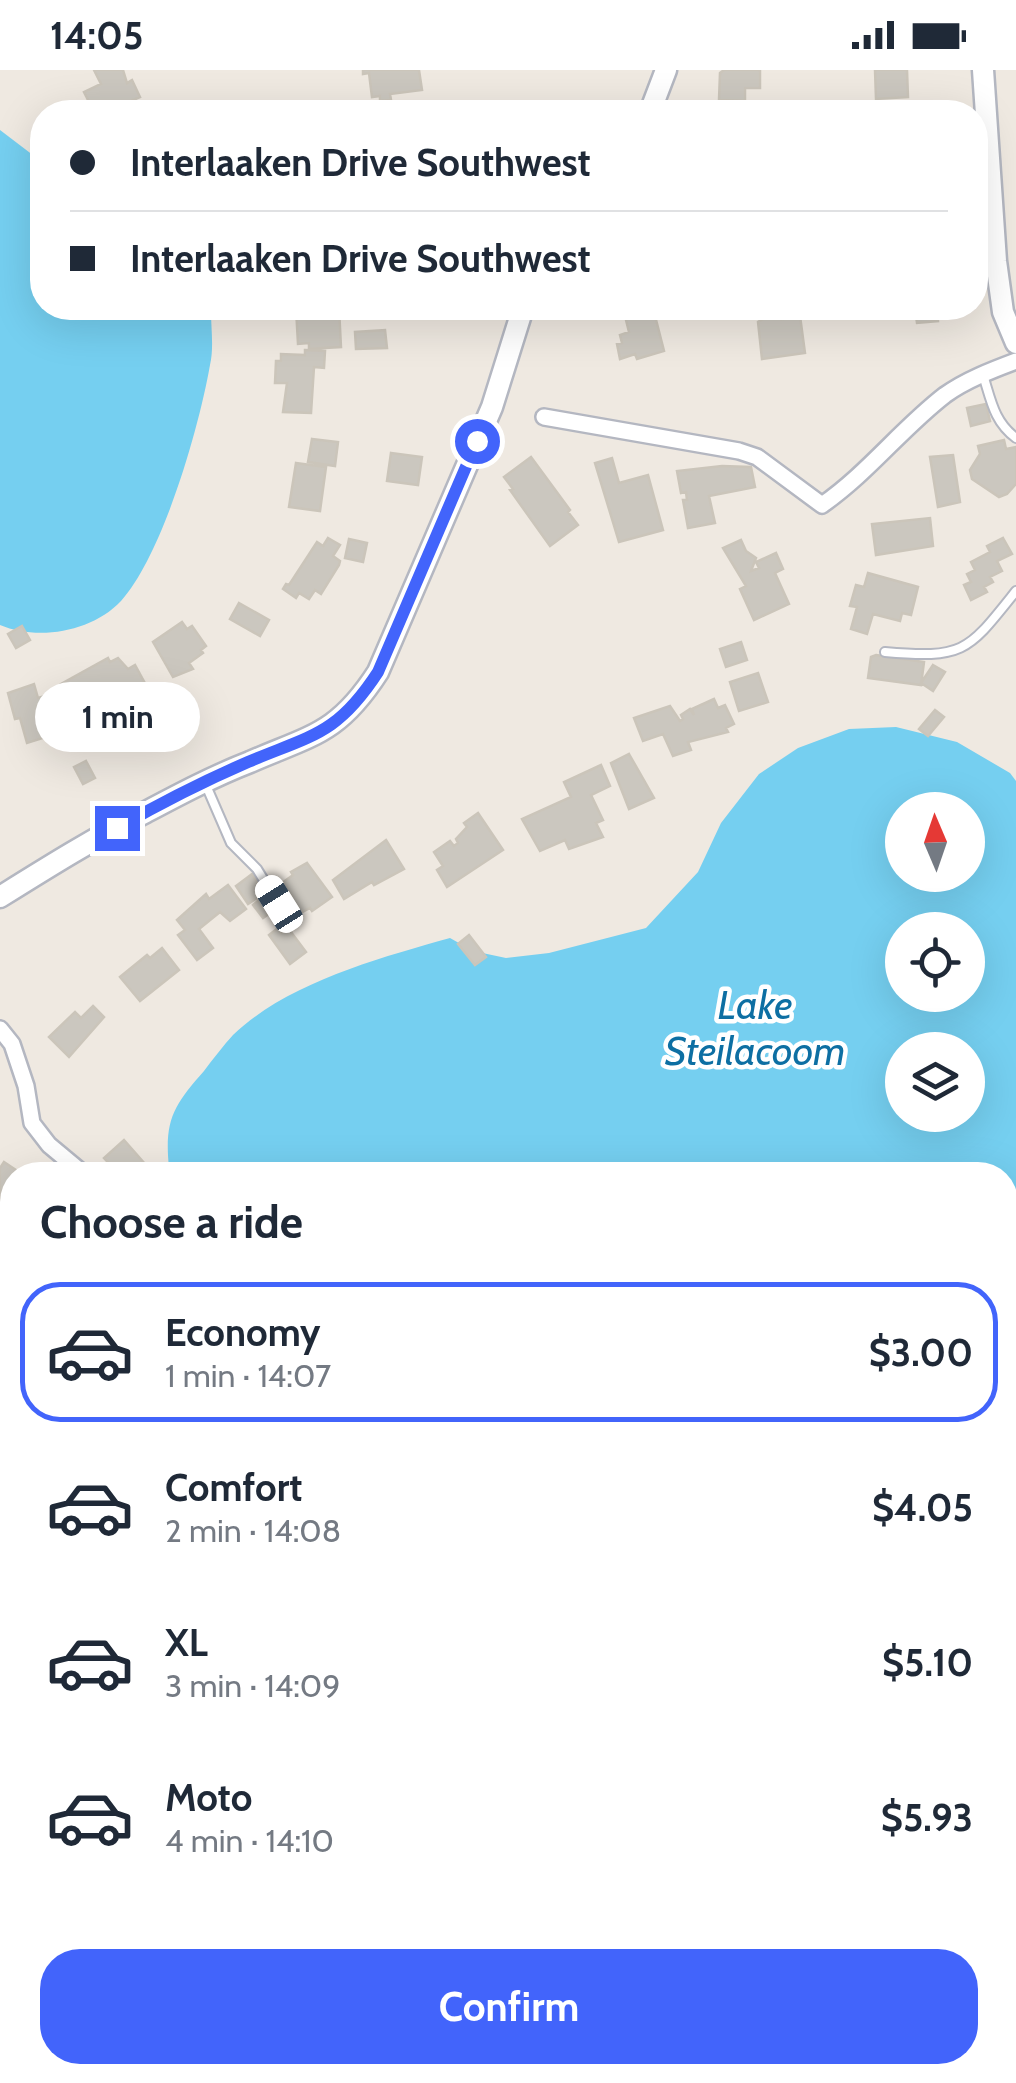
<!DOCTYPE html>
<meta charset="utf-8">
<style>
body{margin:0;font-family:Cabin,sans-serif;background:#f6f6f7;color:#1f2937;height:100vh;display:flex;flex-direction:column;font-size:38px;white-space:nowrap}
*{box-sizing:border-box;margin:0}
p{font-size:32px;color:#747a83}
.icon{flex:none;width:55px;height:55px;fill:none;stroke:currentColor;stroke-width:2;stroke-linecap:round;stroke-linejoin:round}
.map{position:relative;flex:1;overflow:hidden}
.details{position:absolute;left:0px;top:1092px;width:1018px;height:922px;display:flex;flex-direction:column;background:#fff;border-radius:40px 40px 0 0;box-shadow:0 10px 40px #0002}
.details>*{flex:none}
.guide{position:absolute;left:30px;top:30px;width:958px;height:220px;border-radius:40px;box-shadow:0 10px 40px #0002;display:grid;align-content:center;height:220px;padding:0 40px;background:#fff}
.needle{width:65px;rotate:358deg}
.tools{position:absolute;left:885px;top:722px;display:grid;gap:20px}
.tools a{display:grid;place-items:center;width:100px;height:100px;border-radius:50%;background:#fff;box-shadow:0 10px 40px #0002;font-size:50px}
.end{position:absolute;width:45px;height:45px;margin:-22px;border:12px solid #4264fb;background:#fff;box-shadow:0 0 0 5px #fff}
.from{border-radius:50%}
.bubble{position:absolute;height:70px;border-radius:35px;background:#fff;box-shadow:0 10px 40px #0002;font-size:32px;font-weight:800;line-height:70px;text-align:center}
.car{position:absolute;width:30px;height:60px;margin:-30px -15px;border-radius:12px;box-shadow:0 0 8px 2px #0007;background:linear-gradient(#fff 24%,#345 0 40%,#fff 0 76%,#345 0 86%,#fff 0)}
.guide b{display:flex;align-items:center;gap:35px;height:95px;font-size:38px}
.guide b+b{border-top:2px solid #e0e1e3}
.guide i{width:25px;height:25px;background:#1f2937}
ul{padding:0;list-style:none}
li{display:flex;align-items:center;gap:30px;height:140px;margin:0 20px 15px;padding:0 20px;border:5px solid transparent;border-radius:40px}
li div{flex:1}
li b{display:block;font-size:38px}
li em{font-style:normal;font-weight:800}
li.current{border-color:#4264fb}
li>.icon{width:90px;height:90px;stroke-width:1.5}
h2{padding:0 40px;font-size:45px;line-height:120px}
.cta{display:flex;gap:20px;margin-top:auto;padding:20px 40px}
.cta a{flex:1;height:115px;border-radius:40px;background:#4264fb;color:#fff;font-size:40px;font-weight:800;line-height:115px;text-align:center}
.status{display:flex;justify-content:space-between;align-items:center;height:70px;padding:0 50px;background:#fff;direction:ltr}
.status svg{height:28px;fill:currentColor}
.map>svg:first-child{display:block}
.water{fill:#75cff0;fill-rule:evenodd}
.building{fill:#cbc7bf;stroke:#cbc5ba;stroke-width:2.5}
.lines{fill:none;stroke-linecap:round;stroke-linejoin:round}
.lane-casing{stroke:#b4b7c1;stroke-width:12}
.street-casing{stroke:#b4b7c1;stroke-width:20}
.secondary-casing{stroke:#b4b7c1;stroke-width:25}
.lane{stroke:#fff;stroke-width:8}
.street{stroke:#fff;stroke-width:15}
.secondary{stroke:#fff;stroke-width:20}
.route{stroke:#4264fb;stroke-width:12}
.labels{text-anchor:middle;stroke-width:9;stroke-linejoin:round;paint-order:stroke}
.water-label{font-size:40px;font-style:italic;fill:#0d6fa3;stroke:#fff}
</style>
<div class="status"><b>14:05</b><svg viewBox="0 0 49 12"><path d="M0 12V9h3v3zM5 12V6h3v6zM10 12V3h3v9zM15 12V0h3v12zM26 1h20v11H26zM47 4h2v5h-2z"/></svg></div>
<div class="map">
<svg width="1016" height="2013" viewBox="0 0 1016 2013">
<rect width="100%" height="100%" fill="#efe9e1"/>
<path class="water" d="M0 60 42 92V238H210L211 241C211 258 214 278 210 295 199 358 163 484 121 531 92 562 38 571 0 555Z
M896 657 957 672 1010 703 1016 711V1494L1005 1502V1105H183L169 1097C164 1050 174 1035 204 1001 213 989 223 976 233 965 287 913 379 888 450 868L473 881 506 888 549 883 646 858 698 802 721 753 759 704 798 678 849 659ZM902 740H968V805H902ZM902 860H968V925H902ZM902 980H968V1045H902Z
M0 1227 12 1229V2002H1005V1774L1016 1780V2013H0Z"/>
<path class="building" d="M94 0H123L127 13 132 10 140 27 133 30 144 42H87L84 37 90 34 84 22 101 14Z
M363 0H419L422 20 390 24 391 30 380 31V26L372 27 369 3 363 4Z
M724 0H760V18H745V31L719 30 720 3Z
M875 0H907L908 27 876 29Z
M296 238H339L341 277 309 279V273L298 274Z
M623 238H653L664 281 637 289 635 284 620 289 617 274 622 273 620 265 629 262Z
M767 238H781L782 249 800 246 805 283 762 289 758 252 768 246Z
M915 238H937L938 251 917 253Z
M385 260 387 278 356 279 355 262Z
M305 280 325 281 324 298 314 297 311 343 283 342 287 313H275L276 291H281V284L305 285Z
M986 334 990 351 971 356 967 338Z
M312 369 338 372 335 396 308 392Z
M1004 370 1006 379 1016 377V414L1007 424 999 427 972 409 970 400 980 384 978 376Z
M391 383 422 387 418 415 387 411Z
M953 385 960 432 938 437 930 387Z
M531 387 570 440 568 442 578 455 550 476 510 420 513 419 504 407Z
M612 388 619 413 648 405 663 460 619 472 595 393Z
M296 393 326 397 320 441 289 437Z
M722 396 751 397 755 417 709 426 715 453 688 458 683 430H687L686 422 681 423 677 401Z
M930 448 933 476 876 485 872 454Z
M328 468 340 475 333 486 340 491 339 495 321 524 315 520 309 529 299 523 296 528 283 519 286 514 289 515 317 472 323 476Z
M1003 468 1012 484 997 491 1002 501 990 507 993 512 984 517 987 522 971 530 964 515 971 512 967 504 975 500 971 492 990 482 987 476Z
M349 469 367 473 363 492 345 488Z
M741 470 746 481 756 488 751 501 759 498 756 492 776 483 783 499 775 503 789 534 754 550 740 519 746 516 723 478Z
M868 503 918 517 911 545 902 543 900 551 873 544 867 564 851 559 857 537 850 536 856 515 864 517Z
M239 533 269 550 260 566 230 549Z
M182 552 187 559 192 556 206 576 201 580 203 583 189 593 193 599 173 607 153 572Z
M22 556 30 570 16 578 8 564Z
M741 572 747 590 726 597 720 579Z
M876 585 924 592 921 615 868 608 871 587Z
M108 588 110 592 118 588 128 599 135 595 153 628 132 639 121 620 108 628 105 622 75 639 61 614Z
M933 595 945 602 933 621 921 613Z
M758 603 768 632 739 641 730 612Z
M34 614 38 628 45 626 54 645 40 646 46 667 27 673 20 648 15 649 8 623Z
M714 629 718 638 725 635 734 654 726 658 728 662 688 672 691 680 673 686 663 664 643 671 634 648 670 636 680 651 683 649 681 645 690 639 694 645 692 639Z
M935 640 944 647 928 666 919 659Z
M629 684 654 728 629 739 611 693Z
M86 691 95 708 83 714 74 697Z
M601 695 610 716 591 725 603 750 596 753 603 767 569 779 565 770 540 781 522 749 571 727 564 712Z
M478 743 503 780 447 817 437 800 443 796 434 782 450 771 454 776 458 773 456 769 467 757 464 753Z
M386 770 404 799 374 815 372 812 344 829 333 810Z
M307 793 332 827 312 841 310 838 297 845 286 830 292 826 282 813 293 805 291 802Z
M252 804 265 823 248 834 236 816Z
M228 815 246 839 230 851 220 842 199 859 213 878 197 890 178 865 185 860 177 850 206 824 209 829Z
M266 824 277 838 263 848 253 835Z
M278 858 282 863 288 858 306 882 290 894 269 865Z
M469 865 486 887 475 895 458 874Z
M162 878 179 900 140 931 120 907 147 885 150 888Z
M93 936 104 947 69 987 49 967 75 942 81 948Z
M124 1070 145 1094 134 1105H120L104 1088Z
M4 1092 16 1100 10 1108 12 1120 6 1129 12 1133V1143L4 1155 0 1152V1098Z
M1005 1704 1016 1713V1736L1005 1750Z"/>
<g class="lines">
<g class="lane-casing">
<path id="lane" d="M983 305C991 330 994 352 1016 368
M885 582C965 589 968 581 1016 521
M205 713 231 773 257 799 279 835"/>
</g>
<g class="street-casing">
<path id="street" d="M544 347 739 381 757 387 822 435C868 403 901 359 945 325 966 310 992 300 1016 291
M0 959 12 974 26 1016 32 1053 49 1075 85 1105"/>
</g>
<g class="secondary-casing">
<path id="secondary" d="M983 0 996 191 1003 242 1016 273
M650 42 666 0
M0 827C48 797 96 767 146 742 180 724 214 706 250 692 312 665 338 664 378 602L492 337 523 238"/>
</g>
<use href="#lane" class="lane"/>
<use href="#street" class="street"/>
<use href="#secondary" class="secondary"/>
</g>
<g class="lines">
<path class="route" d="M117 758C159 734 204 711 248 692 312 665 337 665 378 602L477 371"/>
</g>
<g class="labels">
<g class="water-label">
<text x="755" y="949">Lake<tspan x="755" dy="46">Steilacoom</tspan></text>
</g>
</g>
</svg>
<div class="tools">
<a><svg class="needle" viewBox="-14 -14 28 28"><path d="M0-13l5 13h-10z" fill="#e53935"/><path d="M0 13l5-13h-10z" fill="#747a83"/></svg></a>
<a><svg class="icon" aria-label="locate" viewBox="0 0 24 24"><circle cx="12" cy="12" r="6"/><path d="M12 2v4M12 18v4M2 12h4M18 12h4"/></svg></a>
<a><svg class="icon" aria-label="layers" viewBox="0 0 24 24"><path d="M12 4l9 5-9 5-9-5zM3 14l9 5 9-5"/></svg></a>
</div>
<i class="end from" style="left:477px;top:371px"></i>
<i class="end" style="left:117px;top:758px"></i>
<div class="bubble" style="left:35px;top:612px;width:165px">1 min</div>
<i class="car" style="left:279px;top:834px;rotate:328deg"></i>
<div class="guide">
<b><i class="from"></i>Interlaaken Drive Southwest</b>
<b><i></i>Interlaaken Drive Southwest</b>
</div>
<section class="details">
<h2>Choose a ride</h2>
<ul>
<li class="current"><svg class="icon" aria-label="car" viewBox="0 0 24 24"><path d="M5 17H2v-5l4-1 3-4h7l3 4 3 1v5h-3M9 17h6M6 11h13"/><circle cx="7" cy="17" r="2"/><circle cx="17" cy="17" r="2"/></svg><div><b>Economy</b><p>1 min · 14:07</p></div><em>$3.00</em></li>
<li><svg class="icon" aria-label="car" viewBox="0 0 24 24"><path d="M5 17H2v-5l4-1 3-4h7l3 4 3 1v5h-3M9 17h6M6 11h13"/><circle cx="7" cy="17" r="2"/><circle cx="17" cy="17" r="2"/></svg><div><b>Comfort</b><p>2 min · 14:08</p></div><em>$4.05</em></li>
<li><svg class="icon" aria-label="car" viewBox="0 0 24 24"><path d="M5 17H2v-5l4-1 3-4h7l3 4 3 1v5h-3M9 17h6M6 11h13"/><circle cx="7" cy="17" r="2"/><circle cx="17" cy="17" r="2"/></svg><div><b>XL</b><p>3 min · 14:09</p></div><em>$5.10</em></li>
<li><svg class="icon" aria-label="car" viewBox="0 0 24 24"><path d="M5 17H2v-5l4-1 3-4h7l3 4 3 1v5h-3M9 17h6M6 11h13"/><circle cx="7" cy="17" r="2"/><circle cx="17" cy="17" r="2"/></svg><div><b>Moto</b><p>4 min · 14:10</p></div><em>$5.93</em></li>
</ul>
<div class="cta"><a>Confirm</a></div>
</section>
</div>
